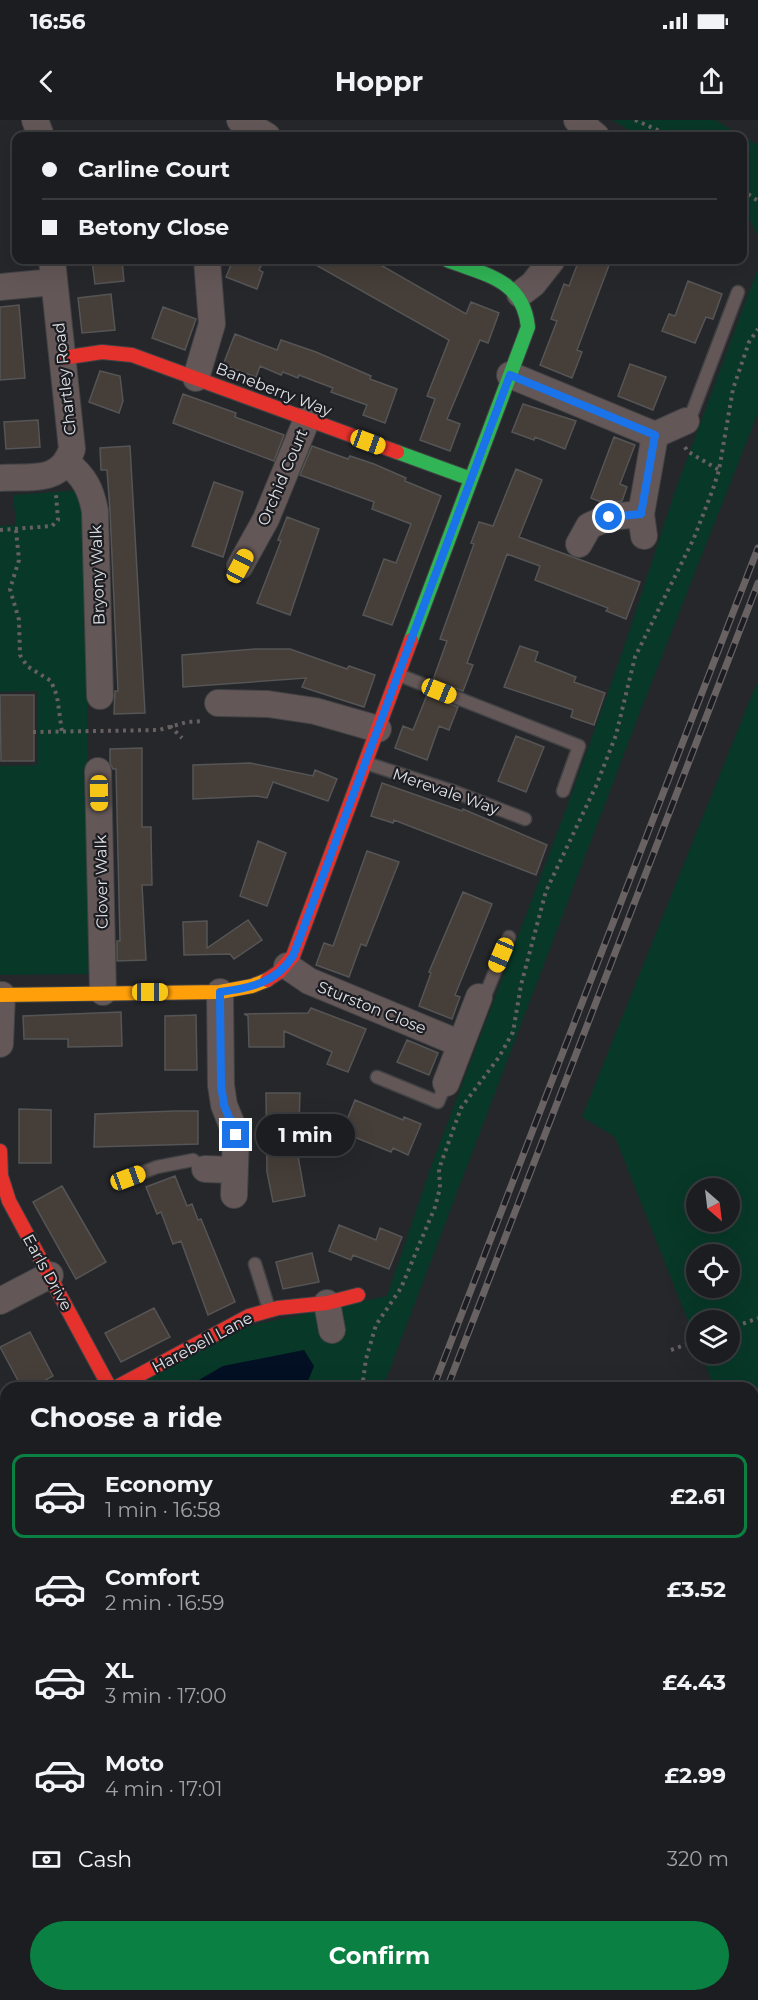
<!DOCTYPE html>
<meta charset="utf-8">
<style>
body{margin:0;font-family:Montserrat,sans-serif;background:#292a2d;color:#f1f3f6;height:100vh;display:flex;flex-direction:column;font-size:22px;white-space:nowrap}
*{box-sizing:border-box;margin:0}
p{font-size:20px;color:#a0a2a5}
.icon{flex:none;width:33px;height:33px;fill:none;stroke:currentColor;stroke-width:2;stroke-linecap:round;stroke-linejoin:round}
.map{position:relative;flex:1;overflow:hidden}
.drawer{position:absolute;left:0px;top:1262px;width:759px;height:620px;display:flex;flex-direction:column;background:#1c1d20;border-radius:18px 18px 0 0;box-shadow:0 6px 24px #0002,0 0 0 2px #3a3b3e}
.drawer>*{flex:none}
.top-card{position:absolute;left:12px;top:12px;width:735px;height:132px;border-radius:12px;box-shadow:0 6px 24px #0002,0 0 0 2px #3a3b3e;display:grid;align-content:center;height:132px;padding:0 30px;background:#1c1d20}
.needle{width:39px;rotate:152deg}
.buttons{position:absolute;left:686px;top:1058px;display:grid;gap:12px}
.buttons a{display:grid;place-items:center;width:54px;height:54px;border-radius:50%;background:#1c1d20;box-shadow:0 6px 24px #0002,0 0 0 2px #3a3b3e;font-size:30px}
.end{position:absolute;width:27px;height:27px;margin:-14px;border:8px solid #1a73e8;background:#fff;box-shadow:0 0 0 3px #fff}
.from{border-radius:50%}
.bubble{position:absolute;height:42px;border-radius:21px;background:#1c1d20;box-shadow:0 6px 24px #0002,0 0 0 2px #3a3b3e;font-size:20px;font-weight:700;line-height:42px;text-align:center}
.car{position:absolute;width:18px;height:36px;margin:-18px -9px;border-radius:8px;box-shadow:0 0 4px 2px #0007;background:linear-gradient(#f5c518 24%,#345 0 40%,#f5c518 0 76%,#345 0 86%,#f5c518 0)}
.top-card b{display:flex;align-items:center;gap:21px;height:57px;font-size:22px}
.top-card b+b{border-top:2px solid #3a3b3e}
.top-card i{width:15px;height:15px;background:#f1f3f6}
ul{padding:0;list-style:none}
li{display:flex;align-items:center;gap:18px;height:84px;margin:0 12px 9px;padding:0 18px;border:3px solid transparent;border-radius:12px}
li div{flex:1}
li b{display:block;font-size:22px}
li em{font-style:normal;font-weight:700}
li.current{border-color:#0b8043}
li>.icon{width:54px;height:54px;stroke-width:1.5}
h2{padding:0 30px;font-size:27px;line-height:72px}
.pay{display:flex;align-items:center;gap:15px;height:66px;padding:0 30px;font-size:22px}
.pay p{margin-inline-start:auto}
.button{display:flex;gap:12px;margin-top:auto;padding:12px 30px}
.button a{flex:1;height:69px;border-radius:36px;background:#0b8043;color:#fff;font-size:24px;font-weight:700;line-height:69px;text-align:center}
.status{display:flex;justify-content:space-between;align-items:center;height:42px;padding:0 30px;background:#1c1d20;direction:ltr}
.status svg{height:16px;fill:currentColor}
header{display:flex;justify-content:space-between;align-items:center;height:78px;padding:0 30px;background:#1c1d20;font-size:27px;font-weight:700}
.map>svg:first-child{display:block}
.built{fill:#2b2d38}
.green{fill:#083828;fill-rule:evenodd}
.water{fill:#030f22}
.building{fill:#463e38;stroke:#565556;stroke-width:1.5}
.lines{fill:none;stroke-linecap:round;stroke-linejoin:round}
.lane-casing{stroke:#414244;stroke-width:15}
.street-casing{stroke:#414244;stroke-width:28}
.fast-casing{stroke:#414244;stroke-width:16}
.slow-casing{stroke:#414244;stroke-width:16}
.jam-casing{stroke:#414244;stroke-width:16}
.path{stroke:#676061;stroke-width:4;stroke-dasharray:3 4.5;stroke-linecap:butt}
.lane{stroke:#645757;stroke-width:12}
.street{stroke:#645757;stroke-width:26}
.fast{stroke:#30b455;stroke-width:14}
.slow{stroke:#ff9f0a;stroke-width:14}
.jam{stroke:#e5322d;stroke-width:14}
.rail-casing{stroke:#696263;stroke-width:7}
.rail{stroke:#1b1d22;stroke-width:4.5;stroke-dasharray:14;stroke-linecap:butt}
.route{stroke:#1a73e8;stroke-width:8}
.labels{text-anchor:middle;stroke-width:4.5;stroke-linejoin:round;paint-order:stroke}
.street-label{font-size:16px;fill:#e0e1e5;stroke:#1b1d22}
</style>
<div class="status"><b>16:56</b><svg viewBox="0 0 49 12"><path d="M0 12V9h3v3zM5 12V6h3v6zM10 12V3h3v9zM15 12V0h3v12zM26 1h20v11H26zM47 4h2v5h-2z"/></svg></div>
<header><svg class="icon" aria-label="back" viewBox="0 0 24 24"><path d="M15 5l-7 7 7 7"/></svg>Hoppr<svg class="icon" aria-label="share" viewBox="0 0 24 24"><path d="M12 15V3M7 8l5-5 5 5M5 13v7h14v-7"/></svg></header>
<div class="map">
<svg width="758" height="1880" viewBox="0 0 758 1880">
<rect width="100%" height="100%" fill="#26272b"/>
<path class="built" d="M5 1311 6 1540 0 1544V1314Z"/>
<path class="green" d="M612 0H715L758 25V117L743 86 742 16H639Z
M758 148V293L640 592 383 1267H294L308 1261 223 1246 187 1267 130 1268 248 1206 387 1176 432 1044 565 692 622 533 675 371Z
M81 370 85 394 90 854 0 855V646L38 645V571L0 572V406L16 405 13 375Z
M758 560V1286L753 1291V1268L714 1267 701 1233H729V1200H696V1221L615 1017 582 997ZM696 1068H729V1101H696ZM696 1134H729V1167H696Z
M113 1875H155L153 1880H111Z"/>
<path class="water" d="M304 1230 314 1246 308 1261 294 1267H187L223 1246Z"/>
<path class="building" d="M92 140H122L124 161 95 164Z
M233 140H264L259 150 263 152 257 169 226 157Z
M307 140H372L466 194 471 182 499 193 488 223 480 220 447 299 460 304 450 331 420 320 435 279 427 276 449 220Z
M579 140H611L577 230 582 232 572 258 540 245 557 201 551 199 564 164 569 166Z
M688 161 722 174 713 199 706 197 695 223 662 211 669 194 675 196Z
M111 174 115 210 82 213 78 178Z
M19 185 25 258 0 260V187Z
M163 187 196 199 185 230 152 218Z
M235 214 277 230 281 220 316 232 371 256 370 259 397 269 385 303 363 295 367 285 331 272 333 268 299 255 298 258 283 252 281 255 260 246 256 257 223 245Z
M630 244 666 257 653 290 618 276Z
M100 251 120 256 123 281 119 293 89 282Z
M183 274 236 293 235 297 284 315 274 341 173 303Z
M523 284 576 301 565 329 535 317 534 320 512 312Z
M38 300 40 327 6 329 4 302Z
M614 317 635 325 620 364 627 367 622 381 604 383 591 378Z
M130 326 145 593 114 594 115 571H118L110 391 107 350H101L100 328Z
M312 326 348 339 350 336 374 344 406 358 405 361 441 376 392 505 363 495 384 439 396 443 411 404 372 389 374 382 300 355Z
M516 349 542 360 519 417 640 462 626 499 606 491 608 488 535 460 540 446 507 434 467 543 473 545 463 571 433 560 447 521 440 519 474 424 471 423 479 402 493 406Z
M214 362 243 372 223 437 192 426Z
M287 397 319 409 290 495 257 483 281 421 278 420Z
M520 526 538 532 535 541 576 557 574 562 605 573 594 605 571 597 573 590 504 567Z
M255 529H290L347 549 349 546 375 555 364 587 302 567 306 558 183 567 182 535Z
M0 575H34V641H1Z
M427 575 458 587 449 610 439 606 427 640 395 628 403 606 413 610Z
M516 616 544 627 526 672 498 661Z
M142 628V707H151V715L152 765H142L146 840 117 841V821H120L116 649H113L110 643V629Z
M250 643 313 656 315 650 337 659 328 681 273 662 267 678 257 676 193 679V645Z
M382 663 462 691 463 689 547 725 536 755 394 700 393 703 371 696Z
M258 721 286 733 267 786 240 776Z
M367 731 399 742 366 826 361 824 349 857 316 845 324 823 333 826Z
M463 772 492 784 455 875 460 877 452 899 419 886 431 853 429 852Z
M248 800 262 820 234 839 230 834 184 835 183 802 207 801V828Z
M311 888 366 909 348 952 327 944 332 932 284 911V927H249L248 896 244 894 308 893Z
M121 892 122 926 68 927V919H24L23 896Z
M196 895 197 950H165V896Z
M407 920 438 933 429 955 397 942Z
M266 973H300L298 1036 305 1076 273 1082 267 1052Z
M355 980 403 1000 404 997 421 1004 408 1035 393 1028 391 1032 342 1012Z
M19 989 51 990V1043H19Z
M175 991H198V1024L94 1027 95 994Z
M175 1056 187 1086 192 1084 198 1100 201 1099 235 1182 208 1195 181 1121 173 1124 161 1092 157 1094 146 1067Z
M62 1066 106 1142 76 1159 33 1082Z
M339 1105 376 1120 380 1108 402 1117 389 1149 353 1135 351 1140 329 1131Z
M312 1133 319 1162 283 1169 276 1142Z
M154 1188 170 1217 121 1242 105 1213Z
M30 1212 53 1256 31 1268H22L0 1227Z"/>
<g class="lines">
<g class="lane-casing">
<path id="lane" d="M686 301 692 293 738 172
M399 555 579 626 563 671
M366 643 455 672 525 699
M479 877 487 871 509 817
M377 957 438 982 446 963
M128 1058 157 1047 193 1040 205 1049
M255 1144 269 1189"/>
</g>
<g class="street-casing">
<path id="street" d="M35 0 41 16
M240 0 267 16
M577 0 596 16
M0 167 53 162
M520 174 533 164 552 140
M510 255 655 315 686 301
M196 258 212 204 207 140
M67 343C85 357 91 370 95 391L100 576
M0 358C31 356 61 364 72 329L52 140
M644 416 641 394 655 315
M579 424 589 406 609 397 641 394
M240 446 266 399 307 299
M218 583 268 584 315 591 378 609
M98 651 103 872
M287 846 309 861 461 924
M220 872 221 965 224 985 236 1015 234 1075
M0 924 2 875
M446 963 479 877
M205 1049 233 1050
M0 1181 50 1155
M327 1183 332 1210
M0 1681 6 1677"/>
</g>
<g class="fast-casing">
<path id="fast" d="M397 332 471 359
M411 520 528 207C523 159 485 155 447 140"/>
</g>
<g class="slow-casing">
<path id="slow" d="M0 875 220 872 252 866 267 860"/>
</g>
<g class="jam-casing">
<path id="jam" d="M62 238 102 232 132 235 397 332
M267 860 279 852 293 836 411 520
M0 1031 1 1056 9 1081 110 1268
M115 1268 249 1196 278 1188 327 1183 358 1175"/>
</g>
<path class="path" d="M635 0 671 16
M742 70 758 81
M685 327 687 331 719 350
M0 410 52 406 58 400 56 375
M16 410 19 440 10 469 19 500 20 535 27 546 51 561 57 576 62 612
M170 606 182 618
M33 612 159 610 187 602 203 601
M729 1209 758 1198
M671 1230 696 1221
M362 1268 366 1239 376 1205 401 1168 435 1087 440 1068 439 1049 461 988 499 937 513 912 521 865 546 771 596 666 616 615 635 537 694 418 713 369 719 350 733 269 749 222 758 209
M121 1880 124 1875"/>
<use href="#lane" class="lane"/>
<use href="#street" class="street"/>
<use href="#fast" class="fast"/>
<use href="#slow" class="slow"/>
<use href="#jam" class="jam"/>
<g class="rail-casing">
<path id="rail" d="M433 1268 758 428
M447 1268 758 463
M197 1880 199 1875
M210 1880 212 1875"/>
</g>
<use href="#rail" class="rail"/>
</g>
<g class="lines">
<path class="route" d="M236 1015 224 985 221 965 220 872C250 868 276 863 293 836L510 255 655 315 641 394 609 397"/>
</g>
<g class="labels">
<g class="street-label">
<text transform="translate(64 259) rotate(-96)" y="6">Chartley Road</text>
<text transform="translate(274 269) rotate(21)" y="6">Baneberry Way</text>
<text transform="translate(282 357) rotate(-67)" y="6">Orchid Court</text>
<text transform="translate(97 455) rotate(-92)" y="6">Bryony Walk</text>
<text transform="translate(446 671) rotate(19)" y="6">Merevale Way</text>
<text transform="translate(101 762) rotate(-91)" y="6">Clover Walk</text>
<text transform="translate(372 887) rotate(22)" y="6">Sturston Close</text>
<text transform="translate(48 1152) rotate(61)" y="6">Earls Drive</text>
<text transform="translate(202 1222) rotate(-28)" y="6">Harebell Lane</text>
</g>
</g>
</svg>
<div class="buttons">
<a><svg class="needle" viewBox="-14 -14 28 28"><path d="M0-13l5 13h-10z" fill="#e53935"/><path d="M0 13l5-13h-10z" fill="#a0a2a5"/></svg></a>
<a><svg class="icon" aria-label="locate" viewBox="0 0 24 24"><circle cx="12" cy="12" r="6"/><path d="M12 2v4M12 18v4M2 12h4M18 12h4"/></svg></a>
<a><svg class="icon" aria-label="layers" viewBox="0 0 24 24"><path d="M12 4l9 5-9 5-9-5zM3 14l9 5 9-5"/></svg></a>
</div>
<i class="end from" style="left:609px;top:397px"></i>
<i class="end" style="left:236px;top:1015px"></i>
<div class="bubble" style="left:256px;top:994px;width:99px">1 min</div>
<i class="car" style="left:368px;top:322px;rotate:110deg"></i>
<i class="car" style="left:240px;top:446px;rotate:28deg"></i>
<i class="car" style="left:439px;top:571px;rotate:112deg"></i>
<i class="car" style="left:99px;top:673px;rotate:179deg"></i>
<i class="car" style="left:501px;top:835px;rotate:203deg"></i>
<i class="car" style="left:150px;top:872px;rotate:90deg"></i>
<i class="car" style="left:128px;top:1058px;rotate:70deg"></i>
<div class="top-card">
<b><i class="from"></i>Carline Court</b>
<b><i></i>Betony Close</b>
</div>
<section class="drawer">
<h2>Choose a ride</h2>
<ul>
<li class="current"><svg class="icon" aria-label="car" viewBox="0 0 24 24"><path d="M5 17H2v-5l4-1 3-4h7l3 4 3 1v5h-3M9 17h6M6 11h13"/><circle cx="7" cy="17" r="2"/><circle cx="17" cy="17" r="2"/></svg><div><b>Economy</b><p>1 min · 16:58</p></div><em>£2.61</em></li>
<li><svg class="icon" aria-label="car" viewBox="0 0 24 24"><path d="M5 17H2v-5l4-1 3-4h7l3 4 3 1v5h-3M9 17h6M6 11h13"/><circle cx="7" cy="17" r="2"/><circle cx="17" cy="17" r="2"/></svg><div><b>Comfort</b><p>2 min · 16:59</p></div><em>£3.52</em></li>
<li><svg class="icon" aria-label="car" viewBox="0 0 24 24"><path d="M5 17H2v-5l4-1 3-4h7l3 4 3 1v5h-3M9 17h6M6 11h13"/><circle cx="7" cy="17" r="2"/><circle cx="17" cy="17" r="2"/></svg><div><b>XL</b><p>3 min · 17:00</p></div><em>£4.43</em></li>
<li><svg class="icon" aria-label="car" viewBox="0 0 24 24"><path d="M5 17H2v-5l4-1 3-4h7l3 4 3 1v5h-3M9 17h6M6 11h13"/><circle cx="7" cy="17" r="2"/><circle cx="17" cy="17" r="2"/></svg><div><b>Moto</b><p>4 min · 17:01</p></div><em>£2.99</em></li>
</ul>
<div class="pay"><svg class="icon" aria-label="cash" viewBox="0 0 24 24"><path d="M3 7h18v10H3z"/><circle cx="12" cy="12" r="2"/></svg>Cash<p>320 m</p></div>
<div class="button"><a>Confirm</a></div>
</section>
</div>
